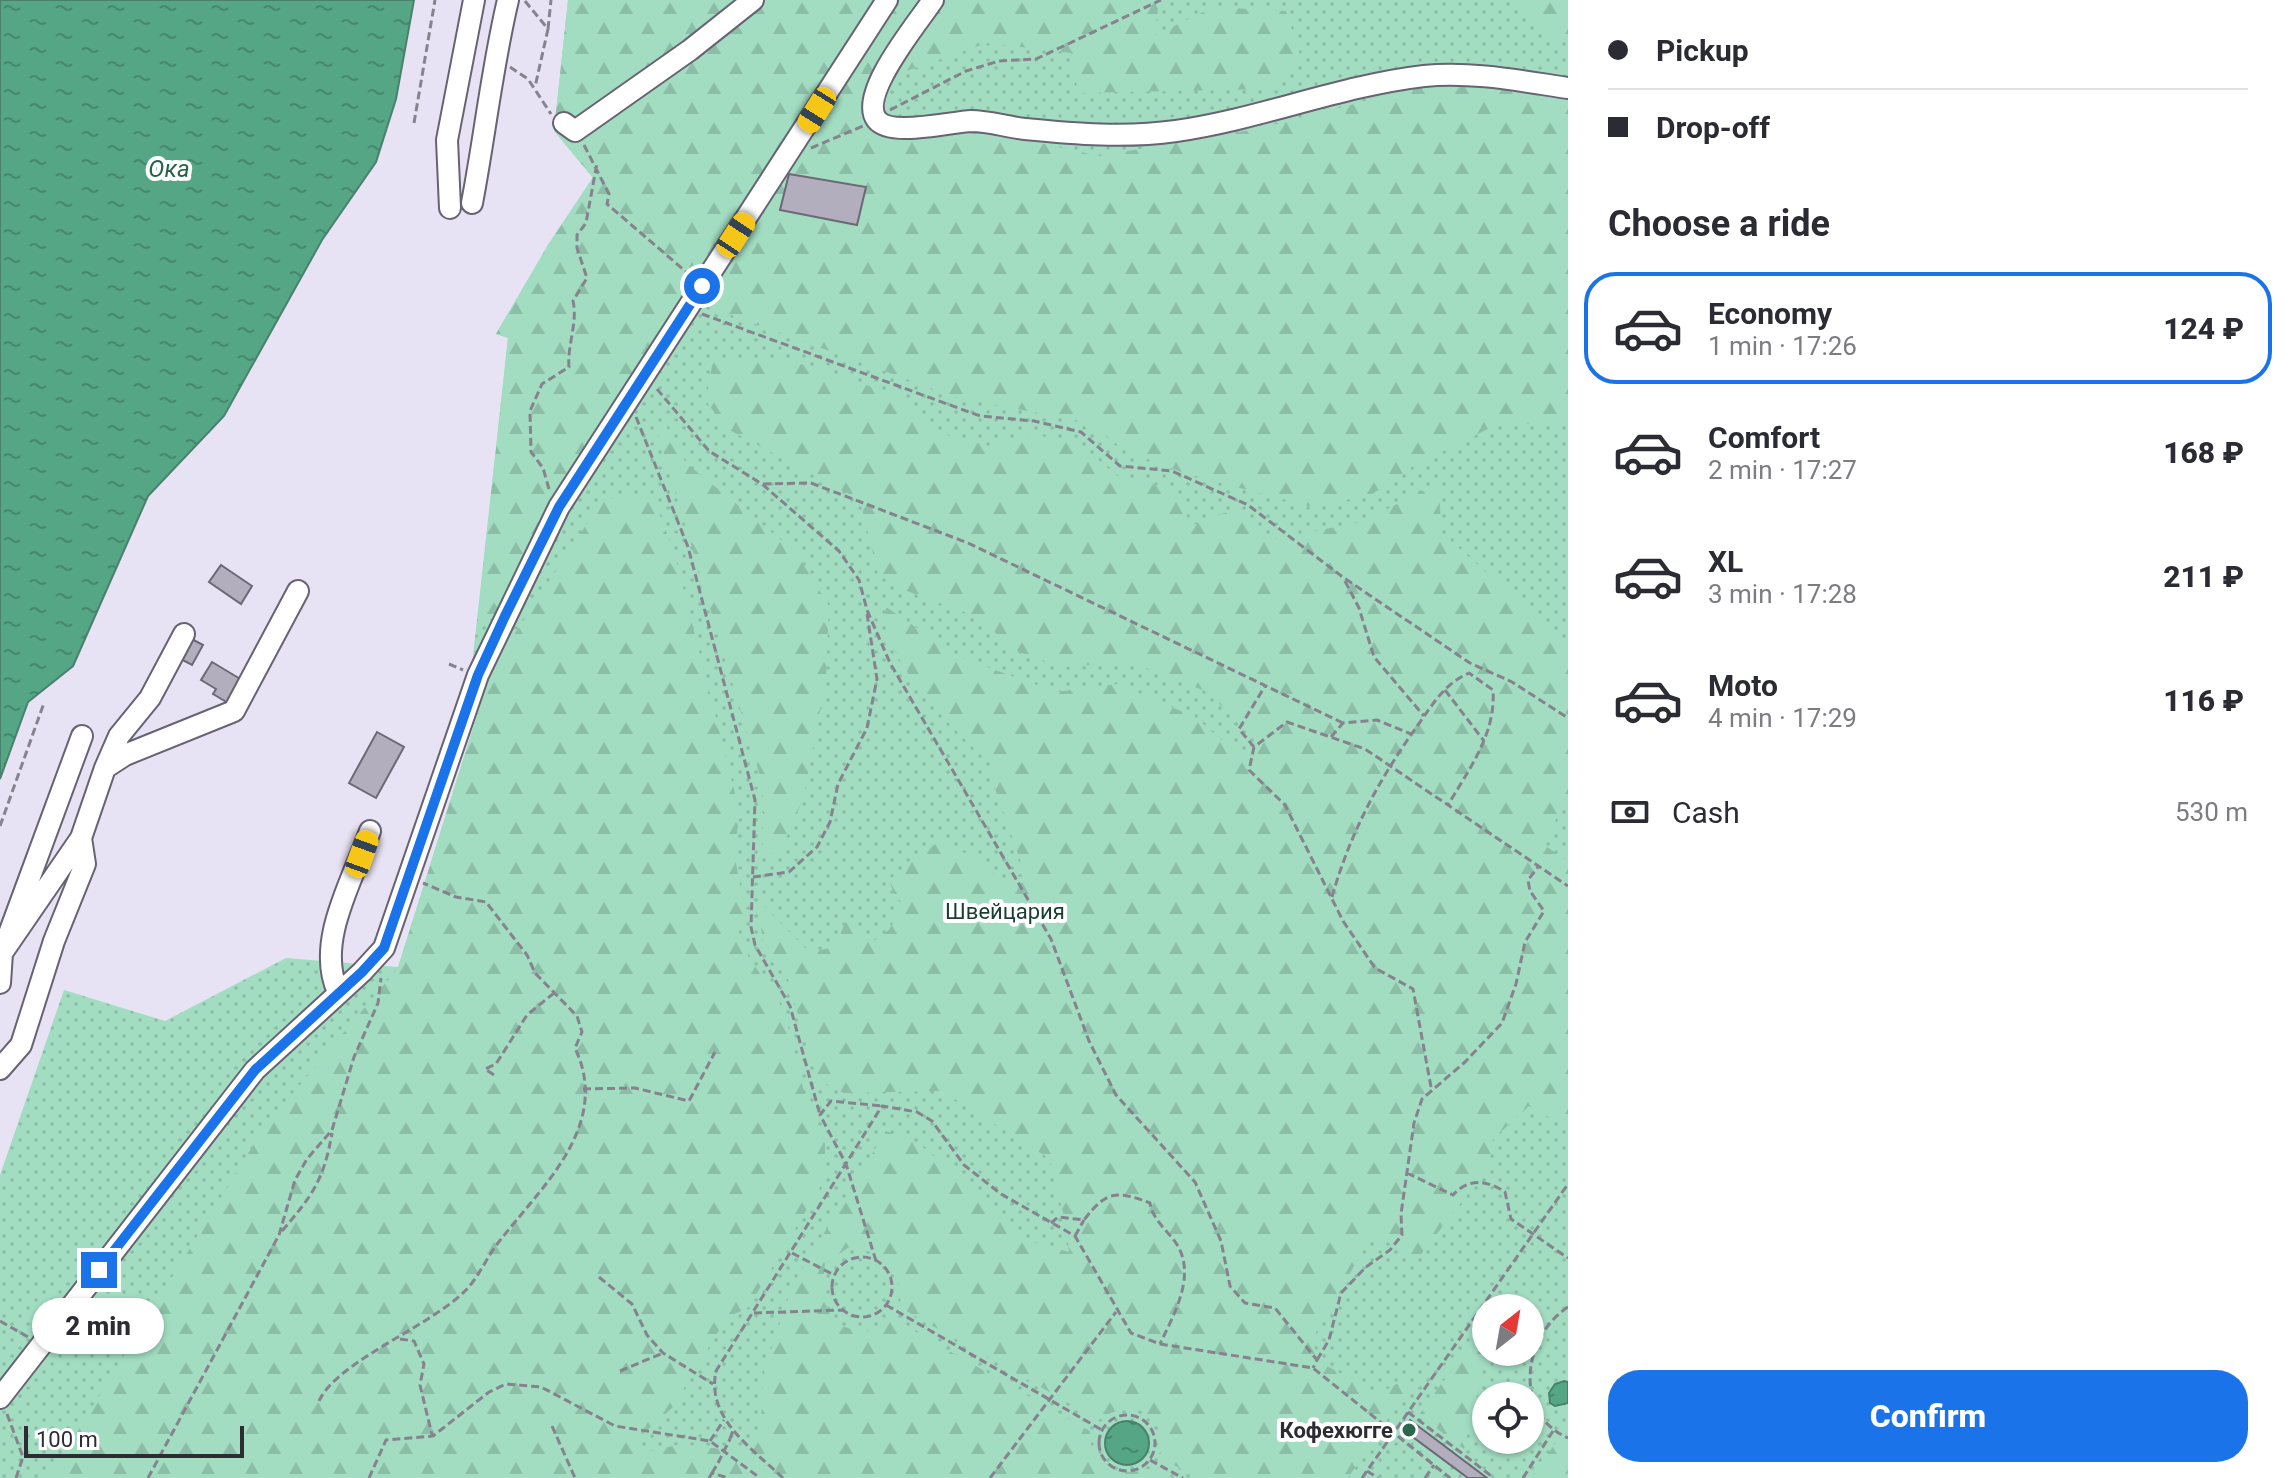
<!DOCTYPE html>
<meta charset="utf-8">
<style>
body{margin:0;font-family:Roboto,sans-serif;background:#f2f2f3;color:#2b2b33;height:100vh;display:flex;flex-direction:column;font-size:30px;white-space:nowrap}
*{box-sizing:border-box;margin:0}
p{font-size:26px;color:#7c7c81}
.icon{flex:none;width:44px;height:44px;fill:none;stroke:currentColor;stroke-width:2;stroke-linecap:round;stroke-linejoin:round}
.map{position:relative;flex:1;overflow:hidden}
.sheet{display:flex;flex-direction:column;background:#fff;width:720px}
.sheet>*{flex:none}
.top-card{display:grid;align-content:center;height:176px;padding:0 40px;background:#fff}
.needle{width:52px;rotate:31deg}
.tools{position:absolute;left:1472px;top:1294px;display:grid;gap:16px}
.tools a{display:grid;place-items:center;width:72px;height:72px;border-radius:50%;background:#fff;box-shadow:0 2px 6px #0004;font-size:40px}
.scale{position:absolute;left:24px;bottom:20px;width:220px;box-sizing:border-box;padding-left:8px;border:4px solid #2e2c33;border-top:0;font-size:22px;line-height:28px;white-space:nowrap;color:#2e2c33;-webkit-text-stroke:6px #fff;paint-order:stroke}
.end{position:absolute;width:36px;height:36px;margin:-18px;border:10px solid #1a73e8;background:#fff;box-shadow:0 0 0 4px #fff}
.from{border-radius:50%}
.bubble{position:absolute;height:56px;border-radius:28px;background:#fff;box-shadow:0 2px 6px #0004;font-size:26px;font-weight:800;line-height:56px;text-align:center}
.car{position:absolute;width:24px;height:48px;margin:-24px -12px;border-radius:10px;box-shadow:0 0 6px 2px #0007;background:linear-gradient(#f5c518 24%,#345 0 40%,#f5c518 0 76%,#345 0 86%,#f5c518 0)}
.top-card b{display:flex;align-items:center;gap:28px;height:76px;font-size:30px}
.top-card b+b{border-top:2px solid #e1e1e2}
.top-card i{width:20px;height:20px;background:#2b2b33}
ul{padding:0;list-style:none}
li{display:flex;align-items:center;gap:24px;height:112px;margin:0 16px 12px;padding:0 24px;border:4px solid transparent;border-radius:32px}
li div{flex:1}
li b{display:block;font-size:30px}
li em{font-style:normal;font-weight:800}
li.current{border-color:#1a73e8}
li>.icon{width:72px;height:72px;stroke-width:1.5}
h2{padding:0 40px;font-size:36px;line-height:96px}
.pay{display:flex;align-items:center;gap:20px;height:88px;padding:0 40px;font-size:30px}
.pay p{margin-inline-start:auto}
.primary-button{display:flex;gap:16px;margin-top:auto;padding:16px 40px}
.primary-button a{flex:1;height:92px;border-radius:32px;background:#1a73e8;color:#fff;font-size:32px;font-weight:800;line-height:92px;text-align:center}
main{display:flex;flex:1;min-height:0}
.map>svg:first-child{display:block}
.grass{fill:url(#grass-dots);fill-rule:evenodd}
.forest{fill:url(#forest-firs)}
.water{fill:url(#water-ripples);stroke:#49816c;stroke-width:2}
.building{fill:#b2aebe;stroke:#6c6876;stroke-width:2}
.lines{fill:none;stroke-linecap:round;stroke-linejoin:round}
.minor-casing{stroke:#676372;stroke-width:24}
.path{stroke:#86828e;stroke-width:3;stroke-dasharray:8 4;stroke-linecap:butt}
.minor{stroke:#fff;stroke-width:20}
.path-bridge{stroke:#86828e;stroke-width:3;stroke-dasharray:8 4;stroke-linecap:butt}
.route{stroke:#1a73e8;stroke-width:10}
.poi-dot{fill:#2c664f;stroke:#fff;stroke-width:3}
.labels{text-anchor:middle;stroke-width:8;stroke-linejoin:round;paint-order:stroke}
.park-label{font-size:22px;fill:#193e2f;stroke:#fff}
.poi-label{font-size:22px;font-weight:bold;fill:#2e2c33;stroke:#fff;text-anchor:end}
.water-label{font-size:24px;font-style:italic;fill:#25624a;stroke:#fff}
</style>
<main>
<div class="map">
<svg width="1568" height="1478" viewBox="0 0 1568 1478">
<defs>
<pattern id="grass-dots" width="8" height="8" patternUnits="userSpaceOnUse" patternTransform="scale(2)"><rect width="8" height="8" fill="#a2ddc2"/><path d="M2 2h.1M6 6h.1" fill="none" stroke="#8cbea7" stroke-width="1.8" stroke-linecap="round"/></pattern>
<pattern id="forest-firs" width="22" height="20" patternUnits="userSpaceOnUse" patternTransform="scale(2)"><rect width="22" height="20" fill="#a2ddc2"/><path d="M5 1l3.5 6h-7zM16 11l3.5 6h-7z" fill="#8cbea7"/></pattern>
<pattern id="water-ripples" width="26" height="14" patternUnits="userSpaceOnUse" patternTransform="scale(2)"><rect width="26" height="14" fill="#55a685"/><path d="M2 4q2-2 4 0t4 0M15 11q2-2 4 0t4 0" fill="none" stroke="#47876d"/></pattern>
</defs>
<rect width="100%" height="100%" fill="#e8e3f4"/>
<path class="grass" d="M568 0H1568V1478H0V1175L64 990 165 1021 286 958 398 967 491 671 472 665 508 338 496 334 548 245 593 178 554 131ZM1486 1308H1530V1352H1486ZM1486 1396H1530V1440H1486Z"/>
<path class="forest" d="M568 0H1159L1155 35 1214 7 1286 11 1301 58 1272 89 1078 93 1071 53 987 43 863 86 861 118 892 137 967 127 1099 156 1261 128 1443 81 1568 98V426L1564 422 1496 425 1413 466 1371 495 1312 507 1184 473 1124 450 1090 423 955 397 712 308 714 284 766 209 750 200 555 491 495 617 478 615 508 338 496 334 548 245 593 177 554 131Z
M1512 0H1568V36L1557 39Z
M713 360H789L897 395 936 432 989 446 1026 434 1076 441 1121 479 1176 488 1191 526 1237 508 1273 539 1362 522 1438 483 1442 533 1568 645V800L1541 843 1568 861V1121L1565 1126 1529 1106 1493 1139 1488 1168 1419 1257 1372 1235 1311 1341 1323 1364 1379 1394 1405 1379 1412 1383 1348 1478H1196L1159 1456C1171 1413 1131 1396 1099 1420L901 1308C898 1261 894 1256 849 1247L825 1264 822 1291 833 1323 863 1333 895 1320 1090 1431C1089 1472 1117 1478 1152 1468L1169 1478H49L263 1129 398 968 491 670 603 499 653 497 674 552 740 813 734 852 744 907 737 939 784 1010 803 1088 825 1141V1179L748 1308 727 1317 672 1408 632 1444 642 1453 681 1444 745 1452 761 1430 763 1374 793 1284 886 1131 918 1143 996 1209 1006 1227 1026 1240 1069 1252 1066 1225 1050 1159 942 1091 844 1093 817 1079 787 976 763 944 758 900 809 952 835 947 847 918 871 943 889 930 904 902 896 899 889 880 939 841 978 859 1000 879 1026 876 995 789 993 766C956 731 879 661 886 607L960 657 1056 692 1117 684 1195 717 1240 756 1258 755 1256 737 1205 691 1131 662 1063 667 1019 652 975 616 899 588 878 574 860 500 726 428 706 401Z
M666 426 686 463 796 552 829 606 826 679 803 799 778 856 763 850V786L658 434Z
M1476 1336 1486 1343 1487 1352 1464 1449 1419 1415Z
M1566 1428 1568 1478H1531Z"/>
<path class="water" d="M0 0H414L396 99 376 162 322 240 224 416 148 496 73 666 28 702 0 779Z
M1564 1381 1568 1382V1403L1555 1406 1550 1403 1549 1393 1555 1384Z
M1105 1443a22 22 0 1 1 44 0a22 22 0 1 1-44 0Z"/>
<path class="building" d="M789 174 866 187 857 225 780 210Z
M221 565 252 586 241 604 209 582Z
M188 637 203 645 192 665 177 657Z
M212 662 247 683 233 706 213 694 216 689 201 680Z
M377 732 404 747 376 798 349 783Z
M1410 1420 1487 1478H1468L1402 1429Z"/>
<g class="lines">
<g class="minor-casing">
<path id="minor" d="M933 0C918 23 857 95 877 120 891 137 950 122 971 121 989 121 1007 127 1025 129 1075 134 1126 138 1176 131 1260 119 1339 86 1424 76 1471 71 1521 81 1568 88
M564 123 575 131 690 50 753 0
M472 203C485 135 492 67 508 0
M450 208 447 140 474 0
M105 768 125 755 234 711 298 591
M0 958 82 736
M0 983 2 953 81 838
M338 992C315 942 353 880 370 831
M0 1069 21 1045 54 941 85 864 81 838 105 768 119 736 150 698 184 634
M0 1398 255 1070 362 972 384 948 478 675 559 507 887 0"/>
</g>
<path class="path" d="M525 1 548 29 535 87
M548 29 551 0
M510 67 528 79 551 114
M890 110 966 71 999 61 1036 59 1161 0
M414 123 435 0
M584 145 609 194 607 204 691 276
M811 148 863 126
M702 314 980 416 1034 421 1081 432 1120 466 1172 471 1248 505 1344 578 1470 663 1512 682 1568 718
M657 389 709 451 762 484 839 551 859 580 867 610 890 663 1051 939 1089 1041 1116 1095 1195 1182 1221 1241 1230 1286 1245 1303 1275 1308 1317 1360 1313 1368
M636 417 688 547 755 800 751 927 755 945 790 1006 820 1115
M763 484 811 483 968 543 1343 723
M549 489 543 468 531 452 530 411 542 384 569 367C567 345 578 323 573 301L587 278 577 248V235L586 223 597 163
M1345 581 1359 608 1374 657 1424 716
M449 664 463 670
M1445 690 1484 741
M1331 737 1343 723 1377 720 1411 734
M1254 747 1239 729 1265 686
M0 826 44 703
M753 877 789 872 817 847 830 822 838 784 867 728 877 679 867 614
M1332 897C1350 833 1379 779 1418 725 1433 704 1444 684 1469 673L1493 690C1496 734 1469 769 1448 805
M494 1075 485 1069 496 1064 527 1015 554 993
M1431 1087 1413 989 1375 968 1343 921 1285 805 1249 770 1254 747 1287 722 1365 749 1568 886
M583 1089 635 1088 689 1101 715 1052
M1407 1173 1453 1195C1468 1178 1487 1180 1505 1192L1511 1219 1568 1258
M1051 1223 1058 1217 1084 1220C1106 1191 1116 1190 1150 1203 1152 1217 1164 1228 1173 1239 1199 1271 1175 1312 1160 1344
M282 1231C312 1196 324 1180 332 1133
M1075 1236 1084 1220
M792 1253 834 1275
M832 1287a30 30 0 1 1 60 0a30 30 0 1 1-60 0Z
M876 1261 846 1164 820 1115 831 1101 882 1106
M599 1277 632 1304 647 1335 663 1353 713 1384
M886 1305 1102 1430
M1568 1307C1522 1337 1513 1414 1568 1438
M754 1313 843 1310
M0 1321 28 1337
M400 1339 414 1341 424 1364 420 1385 432 1435
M1317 1360 1329 1340 1341 1293 1366 1267 1390 1250 1402 1235 1401 1214 1414 1123 1422 1099 1465 1062 1502 1023 1516 984 1525 942 1544 911 1530 891 1528 880 1538 867
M620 1371 663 1353
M319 1401C337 1361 432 1326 467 1289 479 1276 487 1257 498 1243 541 1187 612 1126 575 1048L582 1032 577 1016 535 973 527 955 486 902 456 897 423 883
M1408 1412 1494 1478
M7 1414 23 1457 16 1478
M1099 1443a28 28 0 1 1 56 0a28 28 0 1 1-56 0Z
M552 1426 575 1478
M730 1439 733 1430
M710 1441 724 1420
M1150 1460 1183 1478
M1367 1471 1378 1478
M712 1473 718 1463
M148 1478 279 1235 295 1180 307 1159 332 1130 354 1057 378 1003 381 978
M369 1478 386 1440 433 1436 489 1392 506 1384 541 1387 615 1426 710 1441 760 1478
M709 1478 712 1473 728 1478
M783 1478C752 1448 706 1419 716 1371L882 1106 917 1112 932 1121 964 1165 1001 1194 1075 1236 1131 1333 1160 1344 1313 1368 1450 1478
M990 1478 1116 1312
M1362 1478 1568 1184
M1425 1478 1434 1465
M1523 1478 1553 1431"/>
<use href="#minor" class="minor"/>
<path class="path-bridge" d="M718 1463 730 1439"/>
</g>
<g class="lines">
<path class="route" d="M99 1270 255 1070 362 972 384 948 478 675 505 616 559 507 702 286"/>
</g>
<circle class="poi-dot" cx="1409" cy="1430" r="8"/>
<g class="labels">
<g class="park-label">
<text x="1005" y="919">Швейцария</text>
</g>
<g class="poi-label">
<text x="1393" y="1438">Кофехюгге</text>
</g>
<g class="water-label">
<text x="169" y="177">Ока</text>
</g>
</g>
</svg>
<div class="tools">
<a><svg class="needle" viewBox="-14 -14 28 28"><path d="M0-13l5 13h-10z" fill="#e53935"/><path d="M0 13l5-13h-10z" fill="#7c7c81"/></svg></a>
<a><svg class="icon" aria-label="locate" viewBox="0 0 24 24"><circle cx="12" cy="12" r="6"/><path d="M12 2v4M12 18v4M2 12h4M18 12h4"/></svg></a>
</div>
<div class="scale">100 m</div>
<i class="end from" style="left:702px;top:286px"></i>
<i class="end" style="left:99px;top:1270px"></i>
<div class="bubble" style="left:32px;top:1298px;width:132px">2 min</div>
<i class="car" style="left:817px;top:110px;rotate:212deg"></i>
<i class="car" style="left:736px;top:235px;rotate:33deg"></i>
<i class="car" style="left:362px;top:854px;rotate:20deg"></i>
</div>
<section class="sheet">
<div class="top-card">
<b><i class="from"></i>Pickup</b>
<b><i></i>Drop-off</b>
</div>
<h2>Choose a ride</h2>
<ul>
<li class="current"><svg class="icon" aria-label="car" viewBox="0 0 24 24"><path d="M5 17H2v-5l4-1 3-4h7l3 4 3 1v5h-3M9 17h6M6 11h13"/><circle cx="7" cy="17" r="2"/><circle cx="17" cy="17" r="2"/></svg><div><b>Economy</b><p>1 min · 17:26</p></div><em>124 ₽</em></li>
<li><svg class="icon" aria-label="car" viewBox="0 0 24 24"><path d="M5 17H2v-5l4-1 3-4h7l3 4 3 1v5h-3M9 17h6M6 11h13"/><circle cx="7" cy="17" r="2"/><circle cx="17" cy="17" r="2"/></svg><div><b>Comfort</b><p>2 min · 17:27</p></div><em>168 ₽</em></li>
<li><svg class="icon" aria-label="car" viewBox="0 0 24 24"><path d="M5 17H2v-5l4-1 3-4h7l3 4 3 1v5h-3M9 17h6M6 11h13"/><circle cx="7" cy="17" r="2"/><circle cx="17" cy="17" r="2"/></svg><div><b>XL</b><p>3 min · 17:28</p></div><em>211 ₽</em></li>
<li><svg class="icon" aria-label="car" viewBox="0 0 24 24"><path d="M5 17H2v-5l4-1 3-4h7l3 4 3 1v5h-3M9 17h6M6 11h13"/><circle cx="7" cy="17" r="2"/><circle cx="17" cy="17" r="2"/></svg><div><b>Moto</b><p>4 min · 17:29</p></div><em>116 ₽</em></li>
</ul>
<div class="pay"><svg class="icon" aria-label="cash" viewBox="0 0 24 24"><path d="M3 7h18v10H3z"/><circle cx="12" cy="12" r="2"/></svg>Cash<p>530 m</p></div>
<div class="primary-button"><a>Confirm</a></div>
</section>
</main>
